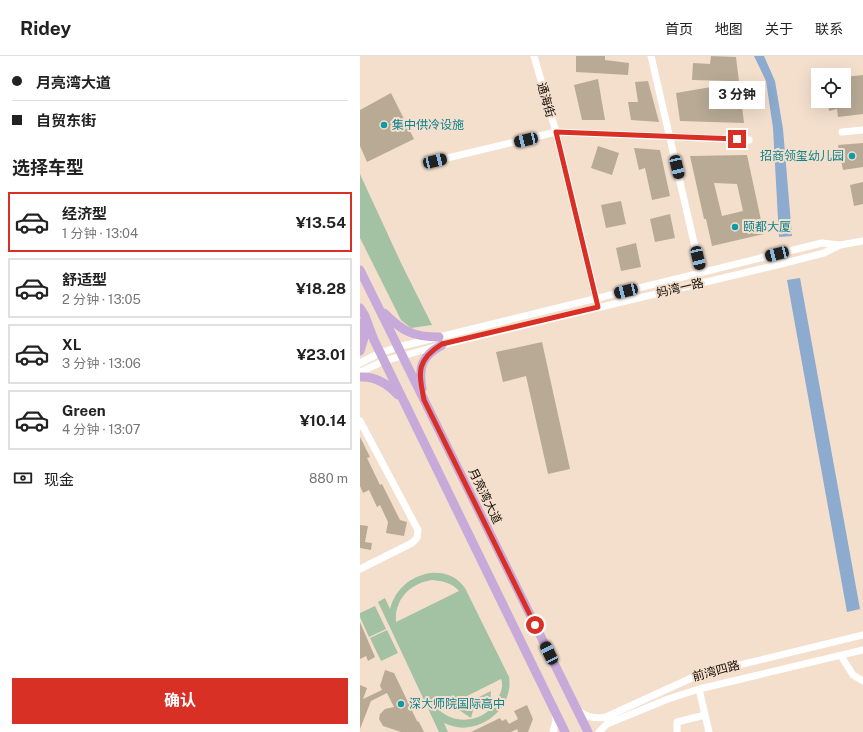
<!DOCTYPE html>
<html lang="zh">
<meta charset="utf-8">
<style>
body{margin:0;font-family:"Public Sans","Noto Sans SC",sans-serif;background:#f6f6f6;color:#222;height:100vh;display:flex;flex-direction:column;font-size:15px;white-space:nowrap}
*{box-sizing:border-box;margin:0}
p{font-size:13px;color:#767676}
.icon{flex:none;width:22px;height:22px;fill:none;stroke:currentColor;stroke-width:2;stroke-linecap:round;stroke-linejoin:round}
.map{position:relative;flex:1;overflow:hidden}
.details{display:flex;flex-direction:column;background:#fff;width:360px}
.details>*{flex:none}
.hud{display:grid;align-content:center;height:88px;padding:0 12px;background:#fff}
.buttons{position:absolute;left:451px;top:12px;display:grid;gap:8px}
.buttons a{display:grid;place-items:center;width:40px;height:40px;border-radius:0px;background:#fff;box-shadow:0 4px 16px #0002;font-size:20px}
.end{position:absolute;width:18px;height:18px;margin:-9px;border:5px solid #d93025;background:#fff;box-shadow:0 0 0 2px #fff}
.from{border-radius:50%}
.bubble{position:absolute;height:28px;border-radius:0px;background:#fff;box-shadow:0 4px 16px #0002;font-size:13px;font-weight:700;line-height:28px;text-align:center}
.car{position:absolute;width:12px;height:24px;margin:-12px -6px;border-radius:5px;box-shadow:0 0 3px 1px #0007;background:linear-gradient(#222 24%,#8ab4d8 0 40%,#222 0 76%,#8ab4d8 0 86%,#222 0)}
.hud b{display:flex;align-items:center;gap:14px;height:38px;font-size:15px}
.hud b+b{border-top:1px solid #e0e0e0}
.hud i{width:10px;height:10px;background:#222}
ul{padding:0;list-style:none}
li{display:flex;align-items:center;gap:12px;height:60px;margin:0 8px 6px;padding:0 4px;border:2px solid #e0e0e0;border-radius:0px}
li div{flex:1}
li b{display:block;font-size:15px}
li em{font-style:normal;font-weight:700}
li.on{border-color:#d93025}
li>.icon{width:36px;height:36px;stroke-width:1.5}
h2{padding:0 12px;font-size:18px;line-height:48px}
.pay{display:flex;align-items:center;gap:10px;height:44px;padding:0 12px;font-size:15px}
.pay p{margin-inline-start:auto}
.action{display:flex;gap:8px;margin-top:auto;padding:8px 12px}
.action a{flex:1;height:46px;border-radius:0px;background:#d93025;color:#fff;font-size:16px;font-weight:700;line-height:46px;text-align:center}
header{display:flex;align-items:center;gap:24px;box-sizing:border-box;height:56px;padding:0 20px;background:#fff;border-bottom:1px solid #e0e0e0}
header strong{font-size:19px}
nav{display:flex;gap:22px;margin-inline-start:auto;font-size:14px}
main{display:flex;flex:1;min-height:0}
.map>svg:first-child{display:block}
.green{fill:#a3c1a3;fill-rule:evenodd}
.water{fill:#8dabce}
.building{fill:#b8aa95;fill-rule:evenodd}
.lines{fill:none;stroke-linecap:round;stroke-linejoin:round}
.minor{stroke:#fff;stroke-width:7}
.major{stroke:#c7a9da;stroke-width:9}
.route{stroke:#d93025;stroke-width:5}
.culture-dot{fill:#0f9aa8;stroke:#f4dfcd;stroke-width:1.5}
.labels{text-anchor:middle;stroke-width:4;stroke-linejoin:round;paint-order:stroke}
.street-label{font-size:12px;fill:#130d07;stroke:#f4dfcd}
.culture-label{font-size:12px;fill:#0d838f;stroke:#f4dfcd;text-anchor:start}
</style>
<header>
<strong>Ridey</strong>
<nav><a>首页</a><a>地图</a><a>关于</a><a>联系</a></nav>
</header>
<main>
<section class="details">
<div class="hud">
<b><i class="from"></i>月亮湾大道</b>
<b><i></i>自贸东街</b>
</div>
<h2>选择车型</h2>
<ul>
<li class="on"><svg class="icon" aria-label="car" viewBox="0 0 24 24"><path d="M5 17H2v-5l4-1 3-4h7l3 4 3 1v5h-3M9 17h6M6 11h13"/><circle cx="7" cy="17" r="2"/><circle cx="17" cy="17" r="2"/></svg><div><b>经济型</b><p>1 分钟 · 13:04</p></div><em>¥13.54</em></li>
<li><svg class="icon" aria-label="car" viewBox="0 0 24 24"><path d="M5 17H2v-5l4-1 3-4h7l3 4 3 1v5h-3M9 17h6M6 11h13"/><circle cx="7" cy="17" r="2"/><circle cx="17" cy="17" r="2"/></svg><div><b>舒适型</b><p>2 分钟 · 13:05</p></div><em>¥18.28</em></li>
<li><svg class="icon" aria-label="car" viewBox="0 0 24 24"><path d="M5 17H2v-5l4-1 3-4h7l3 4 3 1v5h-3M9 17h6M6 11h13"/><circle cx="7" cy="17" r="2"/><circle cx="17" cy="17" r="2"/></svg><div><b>XL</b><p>3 分钟 · 13:06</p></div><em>¥23.01</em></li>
<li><svg class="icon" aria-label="car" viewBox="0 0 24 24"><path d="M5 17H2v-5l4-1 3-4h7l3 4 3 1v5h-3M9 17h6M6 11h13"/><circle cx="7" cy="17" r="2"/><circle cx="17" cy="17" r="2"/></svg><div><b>Green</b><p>4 分钟 · 13:07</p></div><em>¥10.14</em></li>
</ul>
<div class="pay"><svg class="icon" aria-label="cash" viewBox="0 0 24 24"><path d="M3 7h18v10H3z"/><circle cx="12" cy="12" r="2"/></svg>现金<p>880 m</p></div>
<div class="action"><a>确认</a></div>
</section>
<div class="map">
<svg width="503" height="676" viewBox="0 0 503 676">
<rect width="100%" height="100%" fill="#f4dfcd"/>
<path class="green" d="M0 118 41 207 72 269 51 272 41 264 0 182Z
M70 517C85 516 96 520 105 532L149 621C153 645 133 668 109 671 100 673 92 670 84 667L88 676H79L18 546 25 542 30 553C36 532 50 521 70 517ZM72 524C83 525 92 527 99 535L36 566C34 543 51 527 72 524ZM141 623C143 628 142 633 140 638 131 664 99 672 79 654Z
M15 550 26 573 9 581 0 561V557Z
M27 574 38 597 21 605 10 582Z
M131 635 130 652 120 649 115 643Z
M112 644 114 651 111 662 96 652Z"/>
<path class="water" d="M394 0H404L415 25 423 73 432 180 419 181 413 72 406 25Z
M440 222 500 553 487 556 427 224Z"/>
<path class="building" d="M216 0H245V4L269 7 268 19 216 16Z
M351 0 376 1 384 67 320 65 316 37 369 28V25L332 24 333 7 350 8Z
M503 19V58L478 61 477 53 469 55 468 45H484V21Z
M238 23 245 64H222L214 29Z
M288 25 299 66 271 64 268 46H278L275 26Z
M31 37 54 83 7 106 0 90V54Z
M503 87V111L483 114 478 89Z
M238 90 259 97 252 119 231 112Z
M274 92 300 94 310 140 292 144 285 112 279 114Z
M387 99 404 178 352 190 346 163H344L330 100ZM354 127 377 128 383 155 362 160Z
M503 126V148L494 150 490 129Z
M261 145 266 168 246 172 241 149Z
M310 158 315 182 295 186 290 163Z
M276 187 281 211 261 215 256 192Z
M182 286 210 413 188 418 166 320 143 326 136 296Z
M0 381 10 401 7 402 20 429 22 428 40 464 47 466 44 480 26 477 28 466 20 449 17 451 9 434 3 437 0 430Z
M0 469 8 470 5 486 12 487 11 494 0 492Z
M0 566 15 601 8 605 6 600 0 603Z
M25 614 34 617 57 665 59 666 64 676H41L23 670 19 663 20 658 25 653 34 651 27 637 11 645 0 673V629L7 632 3 643 22 634 20 630Z
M167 649 173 663 168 676H158L157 673 151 676H111L140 662 142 665 146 663 149 668 158 663 154 655Z"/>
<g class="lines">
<path class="minor" d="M174 0 196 76 237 246
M291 0 341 217
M482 76 503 74
M75 105 196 76 389 84
M0 307 20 297 38 291 462 187 480 189
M0 316 24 305 82 289 421 208 464 197 480 189 503 185
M0 365 58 474 57 482 52 487 0 513
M481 600 493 619 503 625
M339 633 349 676
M217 654C227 661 234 663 246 661L338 619 503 579
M193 676 196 665 195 657
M239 676 247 668 269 659 308 643 339 633 503 594
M317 676V666L345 659"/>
<path class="major" d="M0 214 228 676
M0 252 5 260 14 284 205 676
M24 257C42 275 53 281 79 281
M0 295 4 282V265
M0 321C16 320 28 328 38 339
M62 333C58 310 62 300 82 289"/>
</g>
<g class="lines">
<path class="route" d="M175 569 64 344C59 317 55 305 82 288L238 251 196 76 377 83"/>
</g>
<g class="culture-dot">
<circle cx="24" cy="69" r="4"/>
<circle cx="492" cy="100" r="4"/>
<circle cx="375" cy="171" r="4"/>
<circle cx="41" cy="648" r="4"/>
</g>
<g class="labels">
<g class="street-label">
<text transform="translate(186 44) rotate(74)" y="4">通海街</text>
<text transform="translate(320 232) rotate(-13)" y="4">妈湾一路</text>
<text transform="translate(125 440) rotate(64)" y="4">月亮湾大道</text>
<text transform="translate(356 615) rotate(-15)" y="4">前湾四路</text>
</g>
<g class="culture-label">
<text x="32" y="73">集中供冷设施</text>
<text x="484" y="104" text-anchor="end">招商领玺幼儿园</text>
<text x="383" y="175">颐都大厦</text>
<text x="49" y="652">深大师院国际高中</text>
</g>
</g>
</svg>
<div class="buttons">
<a><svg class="icon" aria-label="locate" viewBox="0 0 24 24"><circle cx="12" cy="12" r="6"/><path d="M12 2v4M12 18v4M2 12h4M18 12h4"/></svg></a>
</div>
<i class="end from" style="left:175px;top:569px"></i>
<i class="end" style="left:377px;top:83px"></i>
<div class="bubble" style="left:349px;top:25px;width:56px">3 分钟</div>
<i class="car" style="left:166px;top:84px;rotate:257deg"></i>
<i class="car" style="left:75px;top:105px;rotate:77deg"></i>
<i class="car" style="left:317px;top:111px;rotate:167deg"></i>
<i class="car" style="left:417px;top:198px;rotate:256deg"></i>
<i class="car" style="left:338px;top:202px;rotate:167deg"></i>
<i class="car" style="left:266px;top:235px;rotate:256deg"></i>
<i class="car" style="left:189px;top:597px;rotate:334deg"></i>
</div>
</main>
